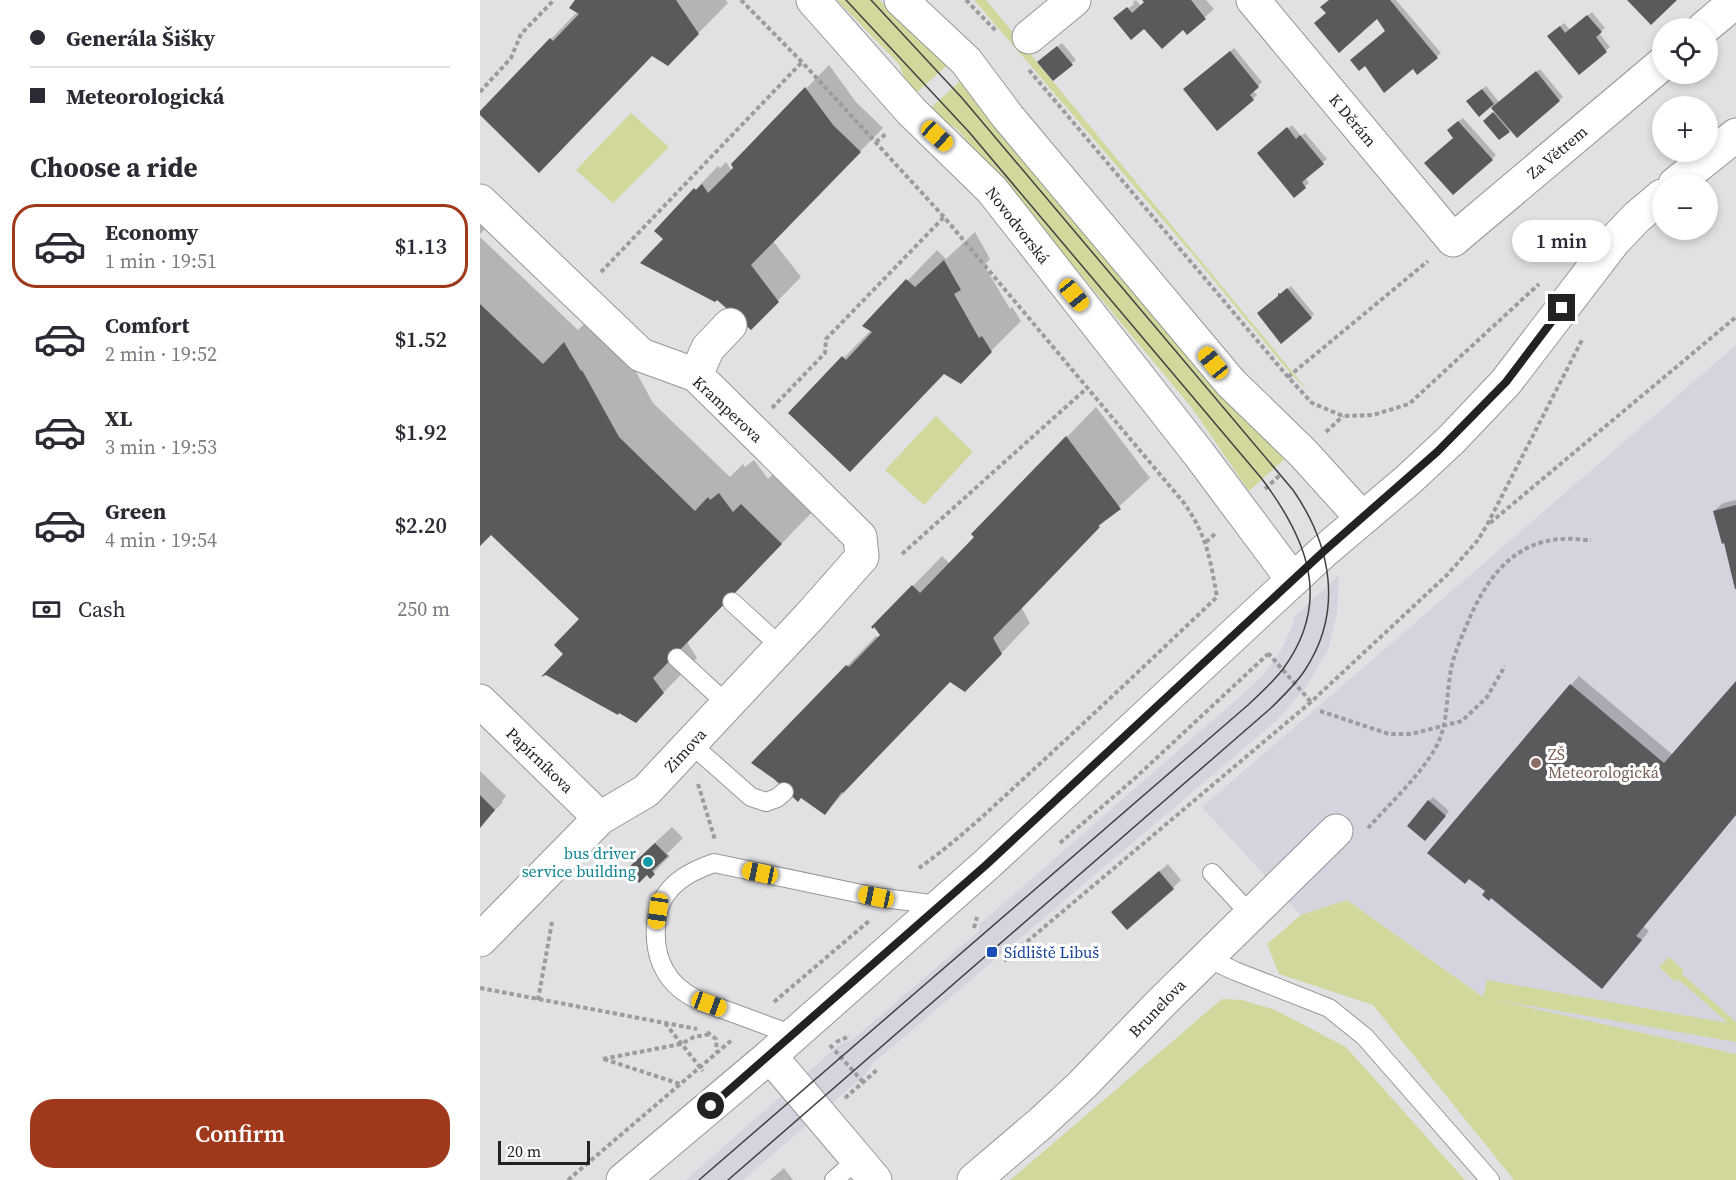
<!DOCTYPE html>
<meta charset="utf-8">
<style>
body{margin:0;font-family:"Source Serif 4",serif;background:#f7f7f7;color:#2b2b33;height:100vh;display:flex;flex-direction:column;font-size:22px;white-space:nowrap}
*{box-sizing:border-box;margin:0}
p{font-size:20px;color:#7c7c81}
.icon{flex:none;width:33px;height:33px;fill:none;stroke:currentColor;stroke-width:2;stroke-linecap:round;stroke-linejoin:round}
.map{position:relative;flex:1;overflow:hidden}
.side{display:flex;flex-direction:column;background:#fff;width:480px}
.side>*{flex:none}
.guide{display:grid;align-content:center;height:132px;padding:0 30px;background:#fff}
.buttons{position:absolute;left:1172px;top:18px;display:grid;gap:12px}
.buttons a{display:grid;place-items:center;width:66px;height:66px;border-radius:50%;background:#fff;box-shadow:0 3px 9px #0003;font-size:30px}
.scale{position:absolute;left:18px;bottom:15px;width:92px;box-sizing:border-box;padding-left:6px;border:3px solid #222223;border-top:0;font-size:16px;line-height:21px;white-space:nowrap;color:#222223;-webkit-text-stroke:4px #fff;paint-order:stroke}
.end{position:absolute;width:27px;height:27px;margin:-14px;border:8px solid #222223;background:#fff;box-shadow:0 0 0 3px #fff}
.from{border-radius:50%}
.bubble{position:absolute;height:42px;border-radius:21px;background:#fff;box-shadow:0 3px 9px #0003;font-size:20px;font-weight:600;line-height:42px;text-align:center}
.car{position:absolute;width:18px;height:36px;margin:-18px -9px;border-radius:8px;box-shadow:0 0 4px 2px #0007;background:linear-gradient(#f5c518 24%,#345 0 40%,#f5c518 0 76%,#345 0 86%,#f5c518 0)}
.guide b{display:flex;align-items:center;gap:21px;height:57px;font-size:22px}
.guide b+b{border-top:2px solid #e1e1e2}
.guide i{width:15px;height:15px;background:#2b2b33}
ul{padding:0;list-style:none}
li{display:flex;align-items:center;gap:18px;height:84px;margin:0 12px 9px;padding:0 18px;border:3px solid transparent;border-radius:24px}
li div{flex:1}
li b{display:block;font-size:22px}
li em{font-style:normal;font-weight:600}
li.on{border-color:#a0381c}
li>.icon{width:54px;height:54px;stroke-width:1.5}
h2{padding:0 30px;font-size:27px;line-height:72px}
.pay{display:flex;align-items:center;gap:15px;height:66px;padding:0 30px;font-size:22px}
.pay p{margin-inline-start:auto}
.primary-button{display:flex;gap:12px;margin-top:auto;padding:12px 30px}
.primary-button a{flex:1;height:69px;border-radius:24px;background:#a0381c;color:#fff;font-size:24px;font-weight:600;line-height:69px;text-align:center}
main{display:flex;flex:1;min-height:0}
.map>svg:first-child{display:block}
.built{fill:#d3d4de}
.green{fill:#d2d89b}
.shadow{fill:#0003}
.building{fill:#5a5a5d}
.lines{fill:none;stroke-linecap:round;stroke-linejoin:round}
.service-casing{stroke:#97979a;stroke-width:20}
.minor-casing{stroke:#97979a;stroke-width:35}
.secondary-casing{stroke:#97979a;stroke-width:35}
.path{stroke:#9c9c9e;stroke-width:4;stroke-dasharray:4.5 3;stroke-linecap:butt}
.service{stroke:#fff;stroke-width:18}
.minor{stroke:#fff;stroke-width:33}
.secondary{stroke:#fff;stroke-width:33}
.tram{stroke:#414142;stroke-width:1.5}
.route{stroke:#222223;stroke-width:8}
.education-dot{fill:#8d6e63;stroke:#fff;stroke-width:2}
.culture-dot{fill:#0f9aa8;stroke:#fff;stroke-width:2}
.transit-dot{fill:#1a4fb4;stroke:#fff;stroke-width:2}
.labels{text-anchor:middle;stroke-width:6;stroke-linejoin:round;paint-order:stroke}
.street-label{font-size:16px;fill:#222223;stroke:#fff}
.education-label{font-size:16px;fill:#785e54;stroke:#fff;text-anchor:start}
.culture-label{font-size:16px;fill:#0d838f;stroke:#fff;text-anchor:end}
.transit-label{font-size:16px;fill:#164399;stroke:#fff;text-anchor:start}
</style>
<main>
<section class="side">
<div class="guide">
<b><i class="from"></i>Generála Šišky</b>
<b><i></i>Meteorologická</b>
</div>
<h2>Choose a ride</h2>
<ul>
<li class="on"><svg class="icon" aria-label="car" viewBox="0 0 24 24"><path d="M5 17H2v-5l4-1 3-4h7l3 4 3 1v5h-3M9 17h6M6 11h13"/><circle cx="7" cy="17" r="2"/><circle cx="17" cy="17" r="2"/></svg><div><b>Economy</b><p>1 min · 19:51</p></div><em>$1.13</em></li>
<li><svg class="icon" aria-label="car" viewBox="0 0 24 24"><path d="M5 17H2v-5l4-1 3-4h7l3 4 3 1v5h-3M9 17h6M6 11h13"/><circle cx="7" cy="17" r="2"/><circle cx="17" cy="17" r="2"/></svg><div><b>Comfort</b><p>2 min · 19:52</p></div><em>$1.52</em></li>
<li><svg class="icon" aria-label="car" viewBox="0 0 24 24"><path d="M5 17H2v-5l4-1 3-4h7l3 4 3 1v5h-3M9 17h6M6 11h13"/><circle cx="7" cy="17" r="2"/><circle cx="17" cy="17" r="2"/></svg><div><b>XL</b><p>3 min · 19:53</p></div><em>$1.92</em></li>
<li><svg class="icon" aria-label="car" viewBox="0 0 24 24"><path d="M5 17H2v-5l4-1 3-4h7l3 4 3 1v5h-3M9 17h6M6 11h13"/><circle cx="7" cy="17" r="2"/><circle cx="17" cy="17" r="2"/></svg><div><b>Green</b><p>4 min · 19:54</p></div><em>$2.20</em></li>
</ul>
<div class="pay"><svg class="icon" aria-label="cash" viewBox="0 0 24 24"><path d="M3 7h18v10H3z"/><circle cx="12" cy="12" r="2"/></svg>Cash<p>250 m</p></div>
<div class="primary-button"><a>Confirm</a></div>
</section>
<div class="map">
<svg width="1256" height="1180" viewBox="0 0 1256 1180">
<rect width="100%" height="100%" fill="#e1e1e4"/>
<path class="built" d="M1256 345V1054L1005 998 867 900 821 915 722 807Z
M859 575 857 613 848 650 824 690 796 721 393 1063 385 1075 263 1180H206L360 1044 372 1040 499 931 500 924 765 692 786 672 800 652 812 627 814 617Z"/>
<path class="green" d="M357 0H400L443 44 472 61 434 95 429 90 419 64Z
M494 0H506L829 392 811 374 709 250Z
M486 76 498 105 599 223 808 456 769 491 712 408 572 240 477 129 447 111Z
M151 113 189 147 133 203 96 170Z
M456 416 493 452 444 505 405 470Z
M867 900 1003 997 1007 980 1248 1023 1198 979 1195 982 1179 967 1189 957 1204 971 1202 974 1256 1022V1042L1011 999 1256 1054V1180H1034L893 1005 799 974 787 944 821 915Z
M742 999 762 1000 795 1010 866 1047 985 1180H530Z"/>
<path class="shadow" d="M97 0H246L248 3 188 64 172 55 0 113 98 11Z
M656 0 661 6 666 2 664 0H726L734 9 707 33 703 28 664 27 635 18 654 4 653 2Z
M851 0H916L961 53 938 73 897 17 847 13Z
M1112 12 1125 28 1119 33 1130 47 1099 73 1072 32 1084 23 1090 30Z
M582 43 596 60 573 79 563 58Z
M754 48 782 82 773 91 777 95 773 99 708 86Z
M349 65 376 102 403 128 293 241 321 277 271 328 176 231 238 166 240 168 246 162 252 171 255 168 253 164Z
M1060 69 1083 97 1037 136 1031 129 1019 138 1005 121 1016 111 1011 105 992 97 1006 86 1019 102Z
M983 118 1016 155 1012 159 975 137 972 126Z
M812 125 821 136 825 133 847 159 825 177 829 183 815 196 783 149Z
M0 186 24 209 0 234Z
M495 232 510 259 504 265 530 309 532 307 541 321 480 382 465 372 310 413 391 330 384 326 457 250 466 259Z
M0 237 98 330 119 309 137 337 173 403 250 477 263 464 265 467 274 460 288 479 296 471 335 509 207 642 217 658 156 721 85 654 101 619 12 533 0 545Z
M811 286 834 314 831 317 783 309Z
M616 407 670 478 631 514 541 607 550 623 515 660 470 680 345 813 367 666 396 636 399 638 433 586 462 556 470 564 496 537 493 534Z
M1256 500V586L1245 542 1234 511 1243 503Z
M1099 676 1193 755 1163 926 1169 931 1130 979 1091 685Z
M0 771 26 796 22 801 23 802 0 826Z
M953 797 969 811 949 835V801Z
M192 827 203 838 187 854 190 856 170 876 167 873 160 878 166 851Z
M688 864 701 880 693 888 642 903Z
M304 1168 313 1180H290Z"/>
<path class="building" d="M95 0H196L219 34 188 66 172 56 59 173 0 115V111L70 38 73 41 99 14 89 8Z
M662 0H711L726 19 707 35 703 30 682 49 664 29 651 40 633 18 647 7 652 13 664 2Z
M849 0H910L958 58 937 75 933 69 904 93 885 66 879 71 870 60 905 31 897 19 859 53 834 23 846 13 840 7Z
M1147 0H1197L1171 25Z
M1107 15 1122 32 1116 37 1127 52 1099 75 1067 36 1080 26 1085 33Z
M577 46 593 65 573 81 557 62Z
M750 51 779 87 770 95 774 100 737 131 703 89Z
M1056 71 1080 101 1037 138 1011 108Z
M325 87 353 125 381 152 271 265 299 302 271 330 237 300 235 302 160 263 183 239 174 231 214 188 216 190 222 184 228 193 253 168 251 164Z
M1002 89 1014 104 999 117 986 101Z
M1013 112 1030 132 1019 140 1003 121Z
M978 121 1013 160 973 195 944 163 973 138 967 130Z
M807 127 816 139 820 135 844 164 822 182 826 188 814 198 777 153Z
M464 260 481 290 474 294 499 338 502 336 512 352 481 384 464 374 370 472 308 413 362 356 366 360 392 332 382 326 426 279 435 287Z
M807 288 832 318 801 344 777 313 798 296V293L800 294Z
M0 304 63 364 84 342 101 371 102 370 139 437 215 511 228 497 230 500 239 493 253 512 261 504 302 544 173 678 184 693 156 723 139 713 138 715 66 675 61 677 83 654 74 645 99 619 11 535 0 546Z
M586 436 641 509 618 526 620 527 513 638 522 654 485 692 470 682 363 793 362 792 345 815 321 798 318 802 294 779 271 763 366 665 369 667 400 635 394 627 393 629 391 627 432 585 440 593 494 537 491 534Z
M1256 505V589H1255L1244 543 1242 544 1233 511Z
M1256 681V815L1156 936 1162 940 1122 989 1011 898 1009 901 1002 895 1005 891 989 879 985 884 947 853 1090 684 1184 763Z
M0 795 15 810 0 828Z
M948 800 966 816 945 841 927 826Z
M175 843 188 856 172 871 175 874 170 879 167 875 159 883 156 880 158 878 148 868Z
M679 871 694 889 647 930 631 912Z"/>
<g class="lines">
<g class="service-casing">
<path id="service" d="M252 602 300 646
M197 658 248 705
M211 744 271 797 286 802 297 798 304 792
M732 873 771 915
M727 958 755 971 849 1008 885 1037 1010 1180
M313 1035C291 1027 270 1019 248 1011 237 1007 224 1004 214 998 182 981 172 951 177 917 182 886 208 872 234 863L396 897 459 905
M354 1180 378 1159"/>
</g>
<g class="minor-casing">
<path id="minor" d="M773 0 973 240 1182 64
M1224 28 1256 1
M549 37 594 0
M0 201 161 355 216 375 380 537 382 557 329 617 166 791 120 818 0 940
M216 375 228 348 250 325
M0 701 120 818
M290 1056 395 1180
M494 1180 561 1123 602 1085 681 1003 856 831"/>
</g>
<g class="secondary-casing">
<path id="secondary" d="M333 0 431 111 512 190 719 454 813 580
M421 0 486 61 528 117 751 383 823 453 882 518
M1195 184 1256 135
M143 1180 290 1056 506 865 843 552 928 480 972 439 1026 382 1134 241 1157 217 1182 196"/>
</g>
<path class="path" d="M261 0 322 62 464 217 704 503C727 536 730 558 737 597 676 655 615 713 553 770 516 804 480 839 439 868
M486 0 517 32
M549 70 808 377 832 403 863 416 893 415 929 404 1059 284
M0 92 31 58 41 34 74 0
M396 142 407 133
M121 272 322 62
M808 377 948 261
M292 408 345 353 346 339 464 217
M846 432 863 416
M785 489 801 474
M1010 523 1256 317
M726 542 737 532
M422 554 607 388
M788 653 831 702
M840 711 909 734H931L982 721 1007 697 1025 666
M218 784 235 840
M888 828C910 803 940 776 956 747 968 725 966 700 970 676 972 658 980 641 987 624 1005 581 1032 541 1083 539 1092 538 1102 540 1111 540
M580 843 654 779 788 654
M494 928 497 917
M524 961 831 702 967 575 998 540 1007 525 1103 338
M0 988 217 1029
M58 1000 72 922
M294 1002 389 921
M185 1023 223 1071
M227 1032 236 1039 237 1053
M356 1042 370 1036
M350 1045 383 1082
M123 1059 201 1044 214 1037 230 1034
M124 1059 200 1084
M365 1098 398 1069
M88 1180 253 1039"/>
<use href="#service" class="service"/>
<use href="#minor" class="minor"/>
<use href="#secondary" class="secondary"/>
<path class="tram" d="M219 1180 768 705C780 694 793 682 803 669 853 601 827 539 782 479L489 132 366 0
M248 1180 791 708C803 696 816 684 825 670 864 611 851 545 813 490L482 98 391 0"/>
</g>
<g class="lines">
<path class="route" d="M231 1106 506 865 843 552 957 452 1026 382 1082 308"/>
</g>
<circle class="education-dot" cx="1056" cy="763" r="6"/>
<circle class="culture-dot" cx="168" cy="862" r="6"/>
<rect class="transit-dot" x="506" y="946" width="12" height="12" rx="3"/>
<g class="labels">
<g class="street-label">
<text transform="translate(873 120) rotate(50)" y="6">K Děrám</text>
<text transform="translate(1077 152) rotate(-40)" y="6">Za Větrem</text>
<text transform="translate(538 225) rotate(52)" y="6">Novodvorská</text>
<text transform="translate(248 409) rotate(43)" y="6">Kramperova</text>
<text transform="translate(205 750) rotate(-47)" y="6">Zimova</text>
<text transform="translate(60 760) rotate(44)" y="6">Papírníkova</text>
<text transform="translate(677 1008) rotate(-46)" y="6">Brunelova</text>
</g>
<g class="education-label">
<text x="1068" y="760">ZŠ<tspan x="1068" dy="18">Meteorologická</tspan></text>
</g>
<g class="culture-label">
<text x="156" y="859">bus driver<tspan x="156" dy="18">service building</tspan></text>
</g>
<g class="transit-label">
<text x="524" y="958">Sídliště Libuš</text>
</g>
</g>
</svg>
<div class="buttons">
<a><svg class="icon" aria-label="locate" viewBox="0 0 24 24"><circle cx="12" cy="12" r="6"/><path d="M12 2v4M12 18v4M2 12h4M18 12h4"/></svg></a>
<a>+</a>
<a>−</a>
</div>
<div class="scale">20 m</div>
<i class="end from" style="left:231px;top:1106px"></i>
<i class="end" style="left:1082px;top:308px"></i>
<div class="bubble" style="left:1032px;top:220px;width:99px">1 min</div>
<i class="car" style="left:457px;top:136px;rotate:132deg"></i>
<i class="car" style="left:594px;top:295px;rotate:141deg"></i>
<i class="car" style="left:733px;top:363px;rotate:321deg"></i>
<i class="car" style="left:280px;top:873px;rotate:282deg"></i>
<i class="car" style="left:396px;top:897px;rotate:282deg"></i>
<i class="car" style="left:178px;top:911px;rotate:188deg"></i>
<i class="car" style="left:229px;top:1004px;rotate:110deg"></i>
</div>
</main>
